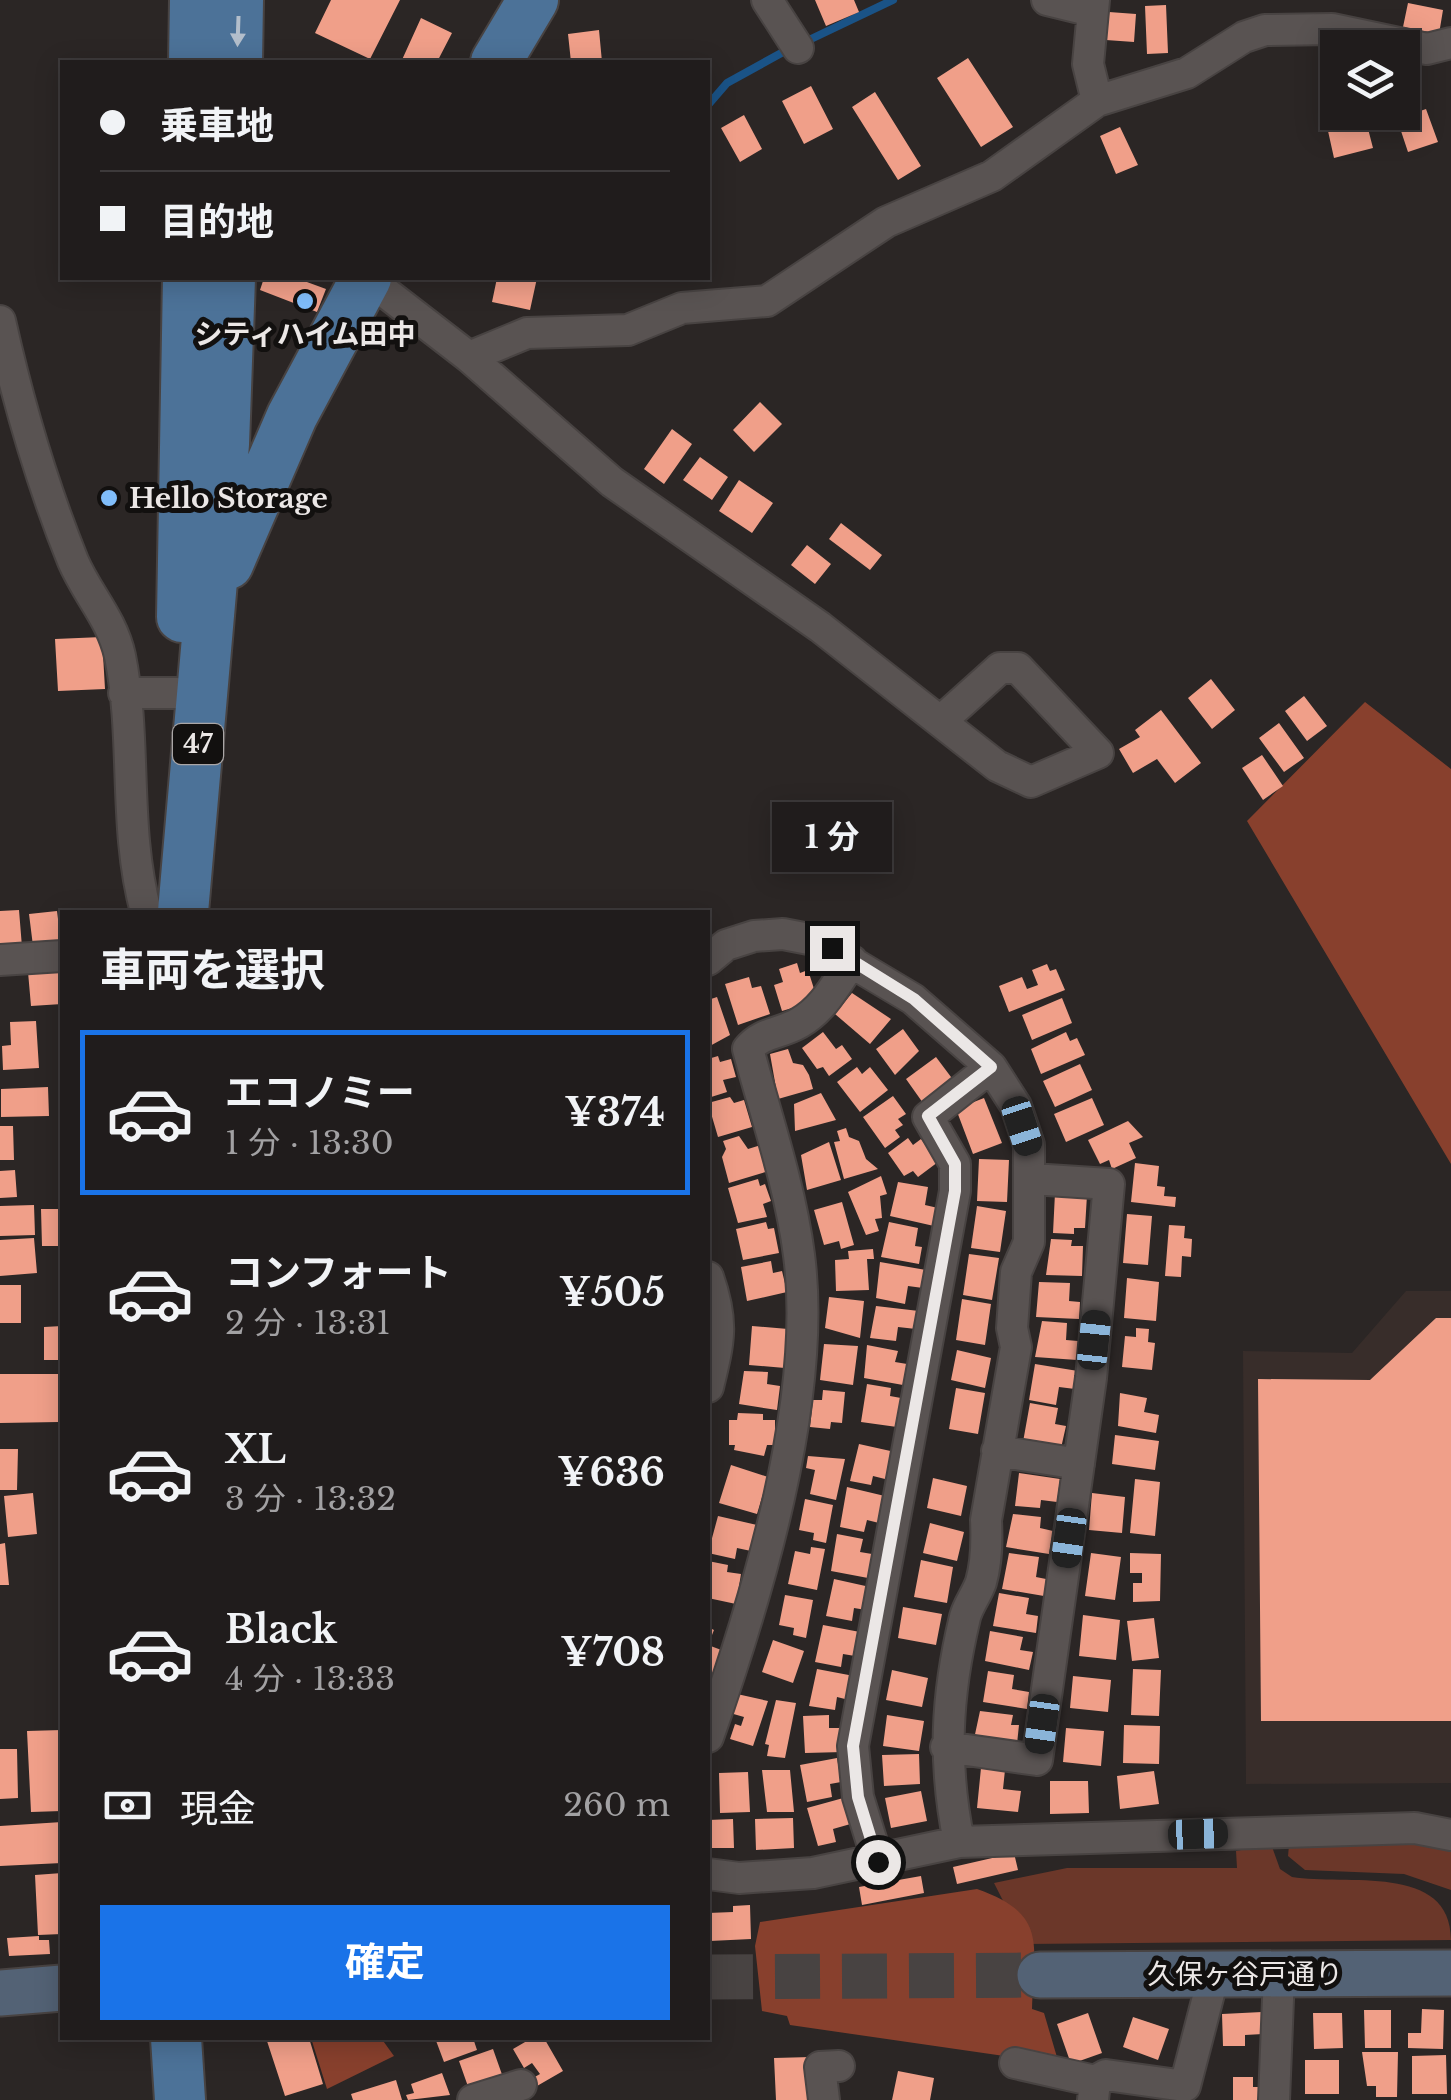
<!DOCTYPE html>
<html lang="ja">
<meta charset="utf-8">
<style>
body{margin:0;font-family:"Libre Baskerville","Noto Sans JP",serif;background:#282525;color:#f1f3f6;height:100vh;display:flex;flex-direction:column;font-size:38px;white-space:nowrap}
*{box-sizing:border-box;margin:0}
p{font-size:32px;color:#a2a1a3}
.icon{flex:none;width:55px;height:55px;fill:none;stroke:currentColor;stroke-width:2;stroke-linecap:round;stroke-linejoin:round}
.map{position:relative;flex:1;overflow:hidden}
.details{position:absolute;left:60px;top:910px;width:650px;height:1130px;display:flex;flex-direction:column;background:#201c1c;border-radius:0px;box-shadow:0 5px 25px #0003,0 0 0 2px #3d3a3b}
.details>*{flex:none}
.hud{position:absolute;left:60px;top:60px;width:650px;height:220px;border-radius:0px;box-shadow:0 5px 25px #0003,0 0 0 2px #3d3a3b;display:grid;align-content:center;height:220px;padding:0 40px;background:#201c1c}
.buttons{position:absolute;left:1320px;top:30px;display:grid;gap:20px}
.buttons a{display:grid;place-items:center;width:100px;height:100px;border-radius:0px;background:#201c1c;box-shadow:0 5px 25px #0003,0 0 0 2px #3d3a3b;font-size:50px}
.end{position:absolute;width:45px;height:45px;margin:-22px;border:12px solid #ebe7e6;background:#111;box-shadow:0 0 0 5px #111}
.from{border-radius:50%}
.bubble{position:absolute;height:70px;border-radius:0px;background:#201c1c;box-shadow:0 5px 25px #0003,0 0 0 2px #3d3a3b;font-size:32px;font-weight:700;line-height:70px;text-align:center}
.car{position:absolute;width:30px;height:60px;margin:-30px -15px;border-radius:12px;box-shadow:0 0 8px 2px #0007;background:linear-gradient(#222 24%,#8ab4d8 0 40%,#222 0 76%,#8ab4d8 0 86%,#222 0)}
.hud b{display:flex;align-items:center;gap:35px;height:95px;font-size:38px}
.hud b+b{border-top:2px solid #3d3a3b}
.hud i{width:25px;height:25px;background:#f1f3f6}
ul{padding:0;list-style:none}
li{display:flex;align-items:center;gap:30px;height:165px;margin:0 20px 15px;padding:0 20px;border:5px solid transparent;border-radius:0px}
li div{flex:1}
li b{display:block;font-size:38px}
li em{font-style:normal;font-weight:700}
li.current{border-color:#1a73e8}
li>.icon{width:90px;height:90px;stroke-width:1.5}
h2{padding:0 40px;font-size:45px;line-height:120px}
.pay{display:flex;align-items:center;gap:25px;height:110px;padding:0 40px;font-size:38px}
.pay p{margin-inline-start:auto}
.action{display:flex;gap:20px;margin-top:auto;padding:20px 40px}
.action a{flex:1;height:115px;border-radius:0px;background:#1a73e8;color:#fff;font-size:40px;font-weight:700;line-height:115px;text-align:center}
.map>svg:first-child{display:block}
.built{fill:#382d2a}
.green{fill:#6b3729}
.forest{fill:#88402d}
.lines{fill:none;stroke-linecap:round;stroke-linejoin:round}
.stream{stroke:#1a5387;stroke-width:8}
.building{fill:#f09f89}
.secondary-tunnel{stroke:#484342;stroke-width:45;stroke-dasharray:45 22;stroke-linecap:butt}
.street-casing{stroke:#484342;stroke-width:34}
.secondary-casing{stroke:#484342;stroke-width:49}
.primary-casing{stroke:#484342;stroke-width:54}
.street{stroke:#595352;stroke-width:30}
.secondary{stroke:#536275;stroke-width:45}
.primary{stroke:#4c7298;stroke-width:50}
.oneway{fill:#b3becb}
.route{stroke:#ebe7e6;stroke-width:12}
.poi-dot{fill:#80bdfa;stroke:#12100f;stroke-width:4}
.labels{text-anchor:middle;stroke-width:10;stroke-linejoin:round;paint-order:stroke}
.shield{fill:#12100f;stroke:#aaa6a6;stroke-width:2.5}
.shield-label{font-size:25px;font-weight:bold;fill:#ebe7e6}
.poi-label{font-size:28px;font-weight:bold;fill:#ebe7e6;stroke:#12100f}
.street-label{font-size:28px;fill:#ebe7e6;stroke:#12100f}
</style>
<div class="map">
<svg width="1451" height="2100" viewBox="0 0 1451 2100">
<rect width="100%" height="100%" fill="#2b2625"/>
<path class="built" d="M1406 1291H1451V1783L1246 1784 1243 1351 1352 1353Z"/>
<path class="green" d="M1416 1841 1451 1846V1890L1404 1874 1305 1870 1288 1856 1289 1845Z
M1271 1844 1280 1869 1292 1877C1345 1886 1451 1862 1451 1940L1025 1944 994 1883 1067 1868H1237L1236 1851Z"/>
<path class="forest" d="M1365 702 1451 769V1164L1247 821Z
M977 1889C1048 1914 1034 1944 1032 2009L1044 2013 1059 2064 790 2025 787 2016 762 2011 755 1946 760 1922Z
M311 2038H381L394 2056 327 2089Z"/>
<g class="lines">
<path class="stream" d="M811 39 893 0
M708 105 727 83 785 51"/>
</g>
<path class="building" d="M331 0H400L370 59 315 33Z
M815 0H854L859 12 826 26Z
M1408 3 1443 10 1439 34 1403 27Z
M1166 5 1168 53 1147 54 1145 6Z
M1109 12 1136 14 1134 42 1106 40Z
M421 18 452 33 437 62H401Z
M599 30 602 62H571L568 34Z
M968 58 1013 127 981 147 937 78Z
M811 86 833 129 804 144 782 101Z
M875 92 921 166 898 180 852 107Z
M1426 109 1438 142 1408 152 1397 119Z
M744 115 762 149 740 162 721 128Z
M1366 121 1373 148 1334 158 1328 131Z
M1120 127 1138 165 1116 174 1100 136Z
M264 278H296L326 289 317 312 260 290Z
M497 278H537L530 310 492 302Z
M760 402 782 424 754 452 733 430Z
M672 429 692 444 664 484 644 469Z
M700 457 728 477 712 500 683 480Z
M739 480 773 503 752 533 719 511Z
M841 523 882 555 870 570 829 539Z
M807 545 831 564 815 584 791 565Z
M102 637 105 689 58 691 55 639Z
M1211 679 1235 710 1212 729 1188 698Z
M1304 696 1327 726 1307 741 1285 711Z
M1161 710 1201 763 1175 783 1157 759 1133 773 1119 749 1140 737 1135 730Z
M1279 723 1304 758 1284 772 1259 738Z
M1262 755 1283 786 1263 800 1242 768Z
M19 910 22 947 0 948V911Z
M57 911 61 943 33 946 29 914Z
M797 963 800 973 808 970 815 992 802 1005 782 1011 774 985 783 982 779 969Z
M1047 964 1050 971 1056 969 1065 990 1009 1012 999 986 1022 977 1027 989 1038 985 1032 970Z
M62 970V1004L31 1006 28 972Z
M749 977 752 988 761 986 770 1014 738 1025 725 984Z
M852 993 891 1019 870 1044 835 1014Z
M717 997 730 1035 708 1047V1000Z
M1062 998 1072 1023 1032 1040 1022 1015Z
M36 1021 39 1068 3 1070 2 1046 11 1045 10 1022Z
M903 1029 919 1051 895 1075 876 1049Z
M823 1032 836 1049 842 1045 852 1059 829 1076 823 1067 817 1069 802 1048Z
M1066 1032 1070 1041 1077 1038 1085 1055 1041 1074 1031 1049Z
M788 1049 793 1063 803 1065 809 1075 813 1089 778 1099 770 1054Z
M718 1056 720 1062 731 1059 736 1077 723 1080 727 1092 708 1098V1059Z
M936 1057 954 1081 923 1103 906 1079Z
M1080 1064 1092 1090 1055 1107 1043 1081Z
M857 1067 862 1074 870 1067 888 1090 860 1112 837 1082Z
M48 1087 49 1116 1 1117V1089Z
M821 1093 836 1120 795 1131 794 1104Z
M893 1096 906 1114 898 1119 903 1125 895 1130 900 1137 885 1148 863 1117Z
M730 1097 734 1103 744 1100 752 1127 718 1137 708 1103Z
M984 1098 1002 1143 973 1154 956 1109Z
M1092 1098 1104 1125 1066 1142 1054 1114Z
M1128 1121 1143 1137 1129 1143 1136 1158 1112 1169 1109 1160 1100 1164 1088 1140Z
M0 1126H13L14 1160H0Z
M846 1128 849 1137 859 1141 866 1159 878 1169 844 1179 834 1142 840 1141 837 1131Z
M62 1133V1198H59L58 1134Z
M739 1136 748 1149 761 1145 769 1171 729 1183 722 1157 726 1149 723 1141Z
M908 1138 913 1145 921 1139 938 1162 918 1177 913 1171 904 1176 888 1153Z
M829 1142 841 1180 807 1190 801 1155Z
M979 1159 1009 1160 1007 1202 977 1201Z
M1135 1163 1159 1166 1157 1186 1165 1187 1164 1196 1176 1197 1175 1207 1131 1202Z
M15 1170 17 1197 0 1198V1171Z
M881 1176 887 1194 880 1196 882 1218 875 1219 879 1231 866 1235 848 1192Z
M758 1179 760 1186 765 1184 771 1201 763 1204 767 1217 738 1223 728 1188Z
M898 1182 928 1187 925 1205 938 1208 934 1226 890 1216Z
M1055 1193 1087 1195 1085 1228H1074V1234L1053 1233Z
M842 1202 854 1245 841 1249 839 1241 824 1245 814 1210Z
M34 1205 35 1235 0 1236V1206Z
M977 1206 1006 1211 1000 1252 971 1248Z
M41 1209H62V1246H42Z
M1127 1214 1152 1216 1148 1265 1123 1263Z
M766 1222 768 1229 774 1228 779 1253 743 1260 736 1229Z
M889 1222 918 1228 915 1246 922 1247 919 1264 881 1257Z
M1169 1225 1185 1226 1184 1238 1192 1239 1191 1257 1182 1256 1181 1277 1165 1276Z
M34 1238 37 1273 0 1276V1240Z
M1051 1239 1072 1240 1071 1246H1083L1082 1276 1046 1275Z
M873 1249 874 1259H867L869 1290 836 1291 835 1260 849 1259 848 1251Z
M969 1254 999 1258 992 1300 963 1295Z
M771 1261 773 1273 782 1271 787 1292 747 1301 741 1267Z
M880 1262 926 1270 923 1288 908 1286 905 1304 876 1298Z
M1127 1278 1159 1282 1156 1321 1124 1318Z
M1039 1282 1070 1283 1069 1301 1080 1302 1079 1319 1036 1317Z
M0 1285H21V1323H0Z
M829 1297 864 1301 860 1338 825 1328Z
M962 1299 991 1304 985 1345 956 1340Z
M876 1306 919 1311 916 1329 898 1327 896 1341 870 1338Z
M1436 1318H1451V1721H1261L1258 1379 1370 1380Z
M1042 1321 1067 1323 1066 1340 1078 1341 1077 1360 1035 1357Z
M62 1326V1360H44V1327Z
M752 1326 788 1329 785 1368 749 1365Z
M1136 1328 1149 1329 1148 1342 1155 1343 1152 1370 1122 1367 1125 1336 1136 1337Z
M824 1344 858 1346 853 1385 820 1380Z
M867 1345 898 1351 895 1362 907 1364 903 1385 864 1378Z
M957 1350 991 1358 985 1388 951 1380Z
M1035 1364 1078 1371 1075 1389 1059 1387 1056 1405 1029 1400Z
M744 1371 768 1372 767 1384 780 1386 777 1410 739 1404Z
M0 1374H58L59 1422 0 1423Z
M867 1384 891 1388 890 1396 901 1398 897 1427 861 1422Z
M956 1388 985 1393 978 1434 949 1429Z
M823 1390 845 1392 842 1423 831 1422 830 1429 810 1427 813 1400H822Z
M1120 1393 1147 1398 1144 1412 1159 1415 1156 1433 1118 1426Z
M1030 1403 1058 1408 1055 1424 1066 1426 1061 1448 1023 1442Z
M738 1413 763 1414V1420H775V1445H767L764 1456 734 1450 735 1445H729V1420H737Z
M1115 1435 1159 1441 1155 1470 1112 1464Z
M859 1444 895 1452 889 1480 873 1476 871 1485 850 1481Z
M0 1449H18L17 1490H0Z
M808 1456 845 1459 836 1500 810 1494 815 1470 806 1468Z
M731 1465 768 1477 757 1514 719 1503Z
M1019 1473 1060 1479 1057 1502 1041 1500 1040 1508 1015 1506Z
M933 1478 967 1486 961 1516 927 1508Z
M1135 1479 1160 1482 1155 1536 1130 1533Z
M847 1487 889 1497 883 1524 867 1520 864 1532 840 1527Z
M33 1493 37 1534 8 1537 4 1496Z
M1092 1493 1125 1497 1122 1533 1089 1530Z
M805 1499 833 1505 826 1543 813 1540 814 1533 799 1530Z
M1013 1514 1041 1517 1040 1528 1053 1531 1049 1554 1006 1547Z
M718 1516 757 1525 751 1551 737 1548 735 1559 708 1553Z
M930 1523 964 1532 957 1561 923 1553Z
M837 1534 863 1539 860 1552 872 1554 868 1578 831 1571Z
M5 1543 9 1585H0V1544Z
M811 1547 825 1549 817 1590 788 1584 795 1551 810 1554Z
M1009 1553 1039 1557 1036 1577 1046 1579 1044 1596 1002 1589Z
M1091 1553 1121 1557 1115 1600 1085 1596Z
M1130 1553 1161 1554 1160 1601 1133 1602V1583H1142V1573H1130Z
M921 1560 953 1567 947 1603 914 1597Z
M708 1561 728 1565 727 1572 741 1574 736 1604 708 1598Z
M834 1579 870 1587 866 1610 854 1608 852 1621 826 1616Z
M999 1593 1029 1598 1026 1614 1038 1616 1036 1633 993 1626Z
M785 1595 813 1600 806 1638 793 1635 794 1628 779 1625Z
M903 1607 942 1614 936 1645 898 1638Z
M1083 1615 1120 1620 1116 1660 1079 1656Z
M1154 1618 1159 1658 1132 1661 1127 1621Z
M823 1625 860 1632 855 1656 843 1654 841 1667 815 1662Z
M708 1627 714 1630 708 1645 724 1651 715 1675 708 1673Z
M990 1631 1023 1637 1020 1650 1033 1652 1029 1670 985 1661Z
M773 1640 804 1651 793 1683 762 1672Z
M817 1669 854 1676 849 1700 837 1697 835 1710 809 1706Z
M1133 1669 1161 1670 1159 1716 1131 1715Z
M892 1670 928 1678 922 1707 886 1700Z
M988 1671 1014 1675 1012 1689 1029 1692 1027 1709 983 1702Z
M1073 1676 1111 1680 1108 1712 1070 1708Z
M737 1694 768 1701 753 1746 730 1739 735 1724 741 1726 744 1717 730 1713Z
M776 1700 796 1703 785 1758 767 1756 769 1745 765 1744Z
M980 1711 1013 1715 1011 1725H1019L1017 1744 974 1739Z
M829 1715V1728H841L843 1752 805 1753 803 1716Z
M887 1715 924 1721 919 1751 883 1746Z
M1124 1725 1160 1726 1159 1764 1123 1763Z
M1066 1728 1104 1731 1101 1766 1063 1762Z
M62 1730V1811L31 1812 27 1731Z
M0 1749H17L18 1798 0 1799Z
M919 1754 920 1784 884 1786 882 1755Z
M837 1758 841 1782 830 1784 832 1797 807 1802 800 1765Z
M981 1768 1005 1770 1003 1789 1021 1791 1018 1812 977 1808Z
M762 1770H790L794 1812H767Z
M1154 1771 1159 1804 1120 1809 1117 1776Z
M748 1772 750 1812 720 1813 719 1773Z
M1050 1781H1088L1089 1813 1050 1814Z
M921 1791 927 1821 891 1828 885 1798Z
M847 1797 854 1823 833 1829 836 1842 818 1846 807 1808Z
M793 1818 794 1848 756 1850 755 1819Z
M733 1819 734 1848H708V1820Z
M62 1822V1863L0 1866V1826Z
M1014 1853 1018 1870 957 1884 953 1867Z
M62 1873V1934L38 1935 35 1875Z
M921 1876 924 1893 862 1905 859 1887Z
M750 1905 751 1939 710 1941 708 1913 733 1912V1906Z
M39 1936V1940H49L50 1954 9 1956 7 1938Z
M1422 2009 1444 2010 1443 2049 1408 2048V2033H1421Z
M1364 2010H1391V2048H1365Z
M1262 2012 1263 2034 1245 2035V2046H1223L1222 2014Z
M1088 2013 1102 2053 1071 2064 1057 2024Z
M1313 2013H1342L1343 2048 1314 2049Z
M1133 2017 1169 2029 1158 2060 1123 2047Z
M266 2038H309L323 2084 285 2096Z
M435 2038H473L477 2050 444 2062Z
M532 2038H544L563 2071 537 2086 533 2078 540 2074 532 2063 524 2068 513 2049Z
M493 2049 505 2083 471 2095 459 2061Z
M1362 2052H1398L1397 2097H1376V2086H1367Z
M1446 2055 1447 2094H1412V2056Z
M811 2057 813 2100H776L774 2058Z
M1305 2060H1339V2094H1305Z
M898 2071 934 2078 930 2100H892Z
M442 2073 450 2095 408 2100 406 2095 414 2093 411 2084Z
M1233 2077H1253V2087H1262V2100H1233Z
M396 2080 402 2100H353L351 2094Z"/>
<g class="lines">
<path class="secondary-tunnel" d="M708 1977 1040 1975"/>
<g class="street-casing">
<path id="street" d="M767 0 798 48
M1047 0 1092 11
M1094 0 1088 64 1097 101
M364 281 381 289 469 357 612 482 820 627 997 766 1031 782 1098 753 1018 668H1000L941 721
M0 321C18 402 42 484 73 561 87 594 112 619 120 656 137 741 123 826 146 912
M469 357 527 333 628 330 682 308 767 301 886 222 992 176 1097 101 1187 73 1244 37 1265 30 1332 29 1427 49 1451 43
M124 693H177
M0 960 62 956
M708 960 726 945 754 936 783 934 814 940 913 999 991 1067 1016 1106 1029 1145V1242L1016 1272 1012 1328 1016 1347 986 1520C987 1541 987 1561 981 1582 977 1594 968 1605 965 1617 946 1697 943 1762 959 1842
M708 1277C724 1323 719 1341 708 1387
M997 1451 1079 1464
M708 1737C756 1601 818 1400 799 1255 790 1185 766 1116 748 1049 762 1032 780 1034 799 1023 824 1009 836 984 852 961
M946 1747 1037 1760 1091 1378 1109 1184 1032 1179
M878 1862 858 1797 853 1746 955 1191V1164L928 1117 991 1067
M708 1874 739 1878 813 1873 959 1842 1415 1828 1451 1835
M1015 2063 1095 2081
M473 2100 521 2085
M824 2100 820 2067 839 2066
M1093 2100 1095 2081 1106 2075 1185 2086 1214 1974
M1274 2100 1279 1974"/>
</g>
<g class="secondary-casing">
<path id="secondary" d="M1040 1975 1451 1973
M0 1993 62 1988"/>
</g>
<g class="primary-casing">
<path id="primary" d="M194 62 195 0
M237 62 238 0
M496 62 533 0
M228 564 292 416 366 278
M182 617 188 278
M183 912 224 444 230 278
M176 2038 180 2100"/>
</g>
<use href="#street" class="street"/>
<use href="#secondary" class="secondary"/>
<use href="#primary" class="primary"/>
</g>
<defs><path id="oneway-solid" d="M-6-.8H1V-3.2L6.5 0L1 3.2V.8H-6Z" transform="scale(2.5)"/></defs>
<use class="oneway" href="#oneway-solid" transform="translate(238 31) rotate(92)"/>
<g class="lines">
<path class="route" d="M832 948 914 999 991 1067 928 1116 955 1164V1191L853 1746 858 1797 878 1862"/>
</g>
<g class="poi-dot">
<circle cx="305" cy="301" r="10"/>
<circle cx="109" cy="498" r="10"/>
</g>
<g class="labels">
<rect class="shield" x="173" y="724" width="50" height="40" rx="8"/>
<g class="shield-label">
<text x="198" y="753">47</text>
</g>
<g class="poi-label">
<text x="305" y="344">シティハイム田中</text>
<text x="129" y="508" text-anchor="start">Hello Storage</text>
</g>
<g class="street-label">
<text x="1245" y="1984">久保ヶ谷戸通り</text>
</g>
</g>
</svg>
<div class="buttons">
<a><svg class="icon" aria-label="layers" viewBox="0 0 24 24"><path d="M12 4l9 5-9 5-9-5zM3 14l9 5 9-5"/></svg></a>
</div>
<i class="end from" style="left:878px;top:1862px"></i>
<i class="end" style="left:832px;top:948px"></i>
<div class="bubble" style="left:772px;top:802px;width:120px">1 分</div>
<i class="car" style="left:1022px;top:1126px;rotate:162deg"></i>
<i class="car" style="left:1094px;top:1340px;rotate:6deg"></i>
<i class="car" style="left:1069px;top:1538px;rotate:188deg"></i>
<i class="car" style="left:1042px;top:1724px;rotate:188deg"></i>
<i class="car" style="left:1198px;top:1834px;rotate:88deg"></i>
<div class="hud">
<b><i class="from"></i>乗車地</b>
<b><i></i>目的地</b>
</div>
<section class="details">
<h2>車両を選択</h2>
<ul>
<li class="current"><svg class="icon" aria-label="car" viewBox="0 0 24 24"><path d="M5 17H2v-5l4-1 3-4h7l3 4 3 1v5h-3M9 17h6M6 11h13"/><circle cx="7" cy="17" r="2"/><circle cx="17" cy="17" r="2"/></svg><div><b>エコノミー</b><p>1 分 · 13:30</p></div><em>¥374</em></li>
<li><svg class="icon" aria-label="car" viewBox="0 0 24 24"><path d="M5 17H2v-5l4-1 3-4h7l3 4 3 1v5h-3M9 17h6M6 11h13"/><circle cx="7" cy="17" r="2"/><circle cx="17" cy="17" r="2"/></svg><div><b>コンフォート</b><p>2 分 · 13:31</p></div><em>¥505</em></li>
<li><svg class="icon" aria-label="car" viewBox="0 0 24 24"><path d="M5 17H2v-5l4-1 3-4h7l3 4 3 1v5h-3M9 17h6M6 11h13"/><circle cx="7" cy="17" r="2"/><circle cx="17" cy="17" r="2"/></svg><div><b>XL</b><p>3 分 · 13:32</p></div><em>¥636</em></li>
<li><svg class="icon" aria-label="car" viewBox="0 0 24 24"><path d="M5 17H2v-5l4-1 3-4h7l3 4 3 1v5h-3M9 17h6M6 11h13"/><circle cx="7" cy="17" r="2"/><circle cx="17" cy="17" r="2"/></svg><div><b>Black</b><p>4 分 · 13:33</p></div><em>¥708</em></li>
</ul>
<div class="pay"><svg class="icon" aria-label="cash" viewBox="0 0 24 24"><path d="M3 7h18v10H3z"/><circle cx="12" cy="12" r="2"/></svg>現金<p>260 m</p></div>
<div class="action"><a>確定</a></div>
</section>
</div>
